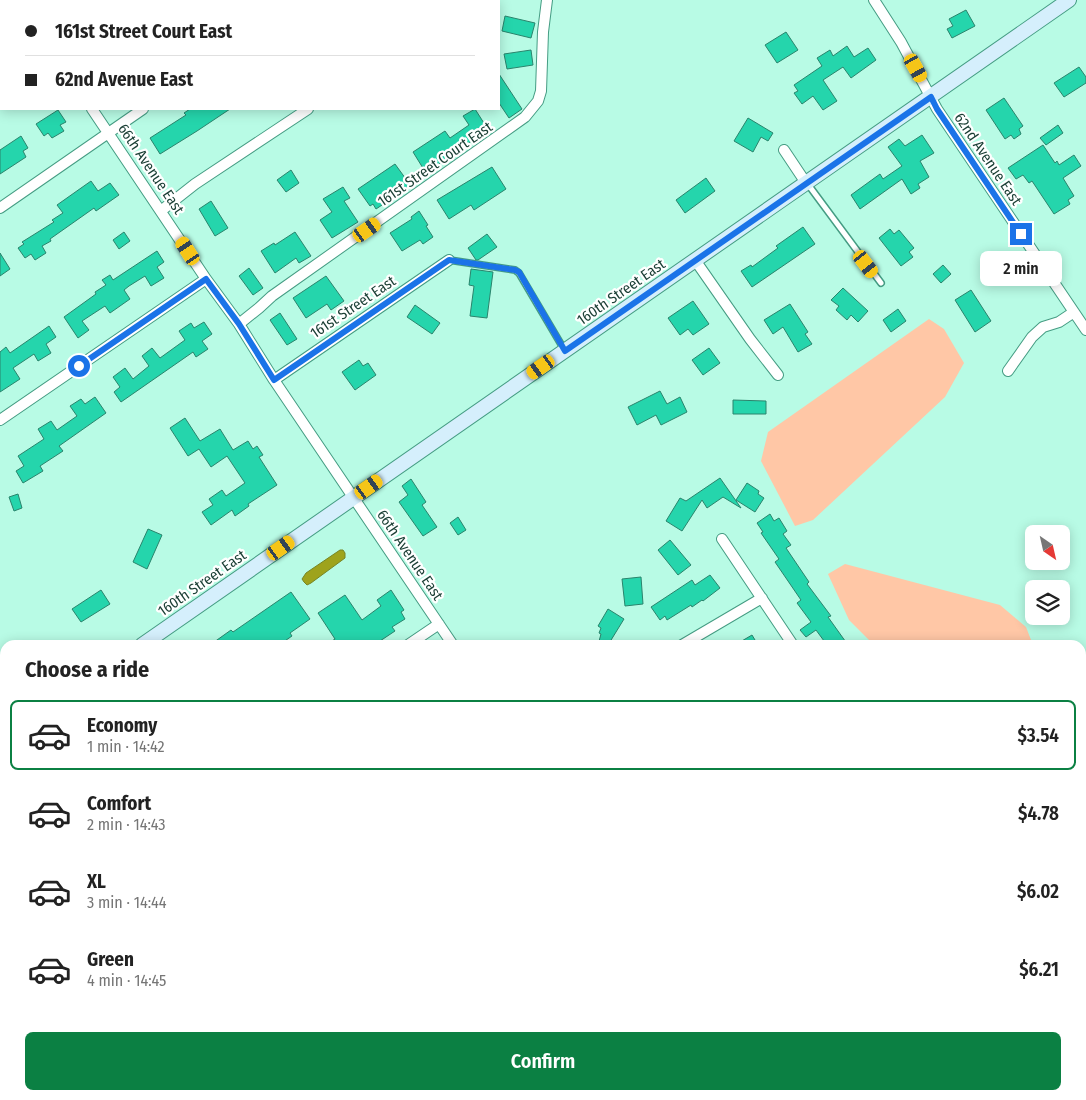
<!DOCTYPE html>
<meta charset="utf-8">
<style>
body{margin:0;font-family:"Fira Sans Condensed",sans-serif;background:#f6f6f6;color:#222;height:100vh;display:flex;flex-direction:column;font-size:19px;white-space:nowrap}
*{box-sizing:border-box;margin:0}
p{font-size:16px;color:#767676}
.icon{flex:none;width:28px;height:28px;fill:none;stroke:currentColor;stroke-width:2;stroke-linecap:round;stroke-linejoin:round}
.map{position:relative;flex:1;overflow:hidden}
.sheet{position:absolute;left:0px;top:640px;width:1086px;height:460px;display:flex;flex-direction:column;background:#fff;border-radius:15px 15px 0 0;box-shadow:0 2px 12px #0003}
.sheet>*{flex:none}
.guide{position:absolute;left:0px;top:0px;width:500px;height:110px;box-shadow:0 2px 12px #0003;display:grid;align-content:center;height:110px;padding:0 25px;background:#fff}
.needle{width:32px;rotate:146deg}
.fabs{position:absolute;left:1025px;top:525px;display:grid;gap:10px}
.fabs a{display:grid;place-items:center;width:45px;height:45px;border-radius:8px;background:#fff;box-shadow:0 2px 12px #0003;font-size:25px}
.end{position:absolute;width:22px;height:22px;margin:-11px;border:6px solid #1a73e8;background:#fff;box-shadow:0 0 0 2px #fff}
.from{border-radius:50%}
.bubble{position:absolute;height:35px;border-radius:8px;background:#fff;box-shadow:0 2px 12px #0003;font-size:16px;font-weight:600;line-height:35px;text-align:center}
.car{position:absolute;width:15px;height:30px;margin:-15px -8px;border-radius:6px;box-shadow:0 0 4px 1px #0007;background:linear-gradient(#f5c518 24%,#345 0 40%,#f5c518 0 76%,#345 0 86%,#f5c518 0)}
.guide b{display:flex;align-items:center;gap:18px;height:48px;font-size:19px}
.guide b+b{border-top:1px solid #e0e0e0}
.guide i{width:12px;height:12px;background:#222}
ul{padding:0;list-style:none}
li{display:flex;align-items:center;gap:15px;height:70px;margin:0 10px 8px;padding:0 15px;border:2px solid transparent;border-radius:8px}
li div{flex:1}
li b{display:block;font-size:19px}
li em{font-style:normal;font-weight:600}
li.on{border-color:#0b8043}
li>.icon{width:45px;height:45px;stroke-width:1.5}
h2{padding:0 25px;font-size:22px;line-height:60px}
.button{display:flex;gap:10px;margin-top:auto;padding:10px 25px}
.button a{flex:1;height:58px;border-radius:8px;background:#0b8043;color:#fff;font-size:20px;font-weight:600;line-height:58px;text-align:center}
.map>svg:first-child{display:block}
.green{fill:#ffc7a6}
.water{fill:#9ea31c;stroke:#778524}
.building{fill:#25d5ac;stroke:#2a846c}
.lines{fill:none;stroke-linecap:round;stroke-linejoin:round}
.lane-casing{stroke:#459c83;stroke-width:8}
.street-casing{stroke:#459c83;stroke-width:12}
.secondary-casing{stroke:#459c83;stroke-width:16}
.lane{stroke:#fff;stroke-width:5}
.street{stroke:#fff;stroke-width:10}
.secondary{stroke:#d5effc;stroke-width:14}
.route{stroke:#1a73e8;stroke-width:6}
.labels{text-anchor:middle;stroke-width:4.5;stroke-linejoin:round;paint-order:stroke}
.street-label{font-size:15px;fill:#1c4036;stroke:#fff}
</style>
<div class="map">
<svg width="1086" height="1100" viewBox="0 0 1086 1100">
<rect width="100%" height="100%" fill="#b8fbe5"/>
<path class="green" d="M929 319 944 329 964 363 945 397 813 520 795 526 761 461 768 432Z
M845 564 1000 605 1026 627 1033 645H874L849 620 828 574Z
M1081 966 1086 974V1100H979L982 1095H1081Z"/>
<path class="water" d="M340 550H343L345 553V558L311 583 307 585 304 582 302 579 306 573Z"/>
<path class="building" d="M966 10 975 26 952 38 947 29 953 26 949 19Z
M505 16 535 23 531 38 502 31Z
M786 32 798 50 777 63 765 45Z
M847 46 854 57 868 48 876 60 851 78 843 67 823 80 837 101 823 110 813 96 802 104 794 93 798 91 794 85 822 66 817 58 830 50 833 56Z
M531 50 533 65 507 69 504 54Z
M1079 67 1086 77V83L1064 97 1054 83Z
M499 74 522 109 509 118 499 103Z
M1004 98 1023 126 1019 129 1021 134 1014 139 1011 135 1005 139 986 110Z
M190 109H230L197 131 160 154 150 138 186 115 184 113Z
M475 109 489 131 477 139 476 138 426 173 413 152 445 131 450 138 469 125 463 116Z
M58 110 66 122 60 125 64 131 52 138 48 133 44 136 36 124Z
M748 118 773 133 768 141 761 137 753 152 734 141Z
M1058 125 1063 133 1046 145 1040 138Z
M922 135 934 153 920 161 929 177 918 184 920 188 911 194 902 179 860 209 851 195 880 174 883 179 902 166 888 147 899 139 905 146Z
M21 136 28 148 23 151 26 157 0 174V150Z
M1043 145 1055 163 1057 161 1059 165 1074 155 1081 166 1063 178 1074 196 1068 200 1070 204 1054 214 1032 181 1029 183 1023 175 1016 179 1008 168Z
M395 164 411 186 376 209 373 204 370 206 358 189Z
M492 167 506 189 474 210 471 205 449 219 437 200Z
M291 170 299 183 286 192 277 180Z
M706 178 715 191 685 213 676 200Z
M91 181 98 191 110 183 119 195 96 211 94 208 50 239 51 241 42 246 46 253 35 260 31 254 25 258 18 248 24 244 22 242 54 222 52 220 63 213 57 205Z
M343 187 350 198 344 201 358 222 332 238 320 220 332 212 323 199Z
M211 201 228 228 215 236 199 209Z
M419 211 428 225 426 226 433 237 423 244 420 240 402 251 390 233 412 219 411 217Z
M803 227 815 244 752 287 741 271 751 265 752 267 778 248 776 246Z
M890 229 894 234 899 230 914 248 909 252 913 257 901 266 879 238Z
M124 232 130 241 119 249 113 240Z
M295 232 311 256 299 263 296 258 275 273 261 251 274 243 275 245Z
M487 234 497 247 478 260H476L468 248Z
M157 251 164 262 157 267 164 278 151 286 145 276 129 286 124 290 130 299 110 313 105 306 82 321 89 330 78 338 64 317 96 294 95 292 106 285 102 280 110 275 113 280Z
M0 253 10 269 0 276Z
M943 265 951 274 941 283 933 274Z
M249 268 263 288 253 295 239 276Z
M471 269 493 272 487 318 470 316 474 286 469 285Z
M326 276 344 301 331 310 327 304 306 318 293 298Z
M843 288 868 311 858 322 851 315 847 320 836 310 839 306 831 300Z
M971 290 991 321 975 332 955 300Z
M693 301 709 324 693 335 688 329 680 335 668 318Z
M790 304 808 332 805 334 812 344 798 352 783 327 773 334 764 320Z
M415 305 440 323 432 334 407 317Z
M898 309 906 321 891 332 883 320Z
M280 313 297 339 287 345 270 320Z
M204 322 212 334 202 341 208 349 196 357 193 352 121 402 114 392 120 387 113 377 125 368 133 379 149 366 142 356 152 348 160 358 185 340 179 331 191 323 194 328Z
M49 326 56 337 46 344 51 353 38 361 34 354 13 368 20 379 0 392V352L6 347 10 353Z
M709 348 720 363 703 375 692 360Z
M359 360 363 366 368 363 376 375 355 390 342 372Z
M660 391 667 404 680 397 687 412 661 425 656 415 637 425 628 407Z
M95 397 106 413 59 446 63 451 40 466 43 471 23 483 16 471 24 466 18 456 44 439 38 429 51 421 57 430 77 416 70 406 81 399 85 404Z
M733 400 766 401V414H733Z
M185 418 200 441 220 429 233 450 248 441 253 449 257 446 263 455 259 457 277 485 248 504 249 506 235 516 232 510 211 525 202 512 213 505 209 499 222 490 226 496 245 483 227 456 211 467 199 449 188 456 170 428Z
M720 478 741 508 723 497 707 508 702 500 682 531 666 521 680 498 686 501Z
M411 479 426 502 422 505 437 527 423 536 399 502 408 495 402 486Z
M747 483 759 491 758 494 764 498 755 512 736 500Z
M18 494 22 508 14 511 9 497Z
M770 514 774 521 779 518 787 531 783 534 791 545 786 548 809 582 807 584 831 616 828 617 848 645H827L816 630 806 637 800 630 811 622 797 603 801 600 775 562 779 559 761 533 763 532 757 523Z
M458 517 466 530 458 535 450 523Z
M148 529 162 535 147 569 133 562Z
M670 540 691 565 678 575 658 550Z
M710 575 720 588 703 601 702 600 692 607 691 605 667 620 665 616 660 620 651 607 692 580 695 585Z
M641 577 643 604 625 606 622 579Z
M101 590 110 604 81 622 72 609Z
M391 590 404 610 401 612 405 619 392 627 395 631 374 645H326L335 639 318 613 345 595 362 620 381 606 377 600Z
M291 592 310 619 290 633 292 636 279 645H210L231 630 233 632Z
M608 609 624 619 608 645H598L601 634 599 633 601 628 598 626Z
M752 635 758 645H735Z"/>
<g class="lines">
<g class="lane-casing">
<path id="lane" d="M807 183 881 283
M449 260 515 270 519 273 565 351"/>
</g>
<g class="street-casing">
<path id="street" d="M20 0 21 1
M874 0 901 42 937 109 1086 330
M92 109 206 279 239 324 274 380 453 645
M784 150 806 183
M0 208 143 109
M162 210 195 184 308 109
M695 260 750 339 778 375
M239 324 259 308 272 296 525 117 538 101 541 91 543 32 547 0
M1008 371 1032 337 1043 327 1059 322 1074 312
M274 380 449 260
M0 420 206 279
M722 539 793 645
M408 645 439 624
M682 645 762 598
M0 730 5 737
M0 981 5 988
M653 1095 656 1100
M756 1095 759 1100
M876 1095 879 1100
M709 1100 718 1095"/>
</g>
<g class="secondary-casing">
<path id="secondary" d="M142 645 1069 0
M0 743 5 740"/>
</g>
<use href="#lane" class="lane"/>
<use href="#street" class="street"/>
<use href="#secondary" class="secondary"/>
</g>
<g class="lines">
<path class="route" d="M79 366 206 279 239 324 274 380 449 260 515 270 519 272 565 351 931 97 937 109 1021 234"/>
</g>
<g class="labels">
<g class="street-label">
<text transform="translate(988 159) rotate(56)" y="5">62nd Avenue East</text>
<text transform="translate(435 164) rotate(-35)" y="5">161st Street Court East</text>
<text transform="translate(151 169) rotate(56)" y="5">66th Avenue East</text>
<text transform="translate(621 292) rotate(-35)" y="5">160th Street East</text>
<text transform="translate(353 307) rotate(-34)" y="5">161st Street East</text>
<text transform="translate(410 555) rotate(56)" y="5">66th Avenue East</text>
<text transform="translate(202 583) rotate(-35)" y="5">160th Street East</text>
</g>
</g>
</svg>
<div class="fabs">
<a><svg class="needle" viewBox="-14 -14 28 28"><path d="M0-13l5 13h-10z" fill="#e53935"/><path d="M0 13l5-13h-10z" fill="#767676"/></svg></a>
<a><svg class="icon" aria-label="layers" viewBox="0 0 24 24"><path d="M12 4l9 5-9 5-9-5zM3 14l9 5 9-5"/></svg></a>
</div>
<i class="end from" style="left:79px;top:366px"></i>
<i class="end" style="left:1021px;top:234px"></i>
<div class="bubble" style="left:980px;top:251px;width:82px">2 min</div>
<i class="car" style="left:916px;top:68px;rotate:151deg"></i>
<i class="car" style="left:367px;top:230px;rotate:55deg"></i>
<i class="car" style="left:188px;top:251px;rotate:327deg"></i>
<i class="car" style="left:866px;top:264px;rotate:143deg"></i>
<i class="car" style="left:541px;top:367px;rotate:235deg"></i>
<i class="car" style="left:369px;top:487px;rotate:55deg"></i>
<i class="car" style="left:281px;top:548px;rotate:55deg"></i>
<div class="guide">
<b><i class="from"></i>161st Street Court East</b>
<b><i></i>62nd Avenue East</b>
</div>
<section class="sheet">
<h2>Choose a ride</h2>
<ul>
<li class="on"><svg class="icon" aria-label="car" viewBox="0 0 24 24"><path d="M5 17H2v-5l4-1 3-4h7l3 4 3 1v5h-3M9 17h6M6 11h13"/><circle cx="7" cy="17" r="2"/><circle cx="17" cy="17" r="2"/></svg><div><b>Economy</b><p>1 min · 14:42</p></div><em>$3.54</em></li>
<li><svg class="icon" aria-label="car" viewBox="0 0 24 24"><path d="M5 17H2v-5l4-1 3-4h7l3 4 3 1v5h-3M9 17h6M6 11h13"/><circle cx="7" cy="17" r="2"/><circle cx="17" cy="17" r="2"/></svg><div><b>Comfort</b><p>2 min · 14:43</p></div><em>$4.78</em></li>
<li><svg class="icon" aria-label="car" viewBox="0 0 24 24"><path d="M5 17H2v-5l4-1 3-4h7l3 4 3 1v5h-3M9 17h6M6 11h13"/><circle cx="7" cy="17" r="2"/><circle cx="17" cy="17" r="2"/></svg><div><b>XL</b><p>3 min · 14:44</p></div><em>$6.02</em></li>
<li><svg class="icon" aria-label="car" viewBox="0 0 24 24"><path d="M5 17H2v-5l4-1 3-4h7l3 4 3 1v5h-3M9 17h6M6 11h13"/><circle cx="7" cy="17" r="2"/><circle cx="17" cy="17" r="2"/></svg><div><b>Green</b><p>4 min · 14:45</p></div><em>$6.21</em></li>
</ul>
<div class="button"><a>Confirm</a></div>
</section>
</div>
